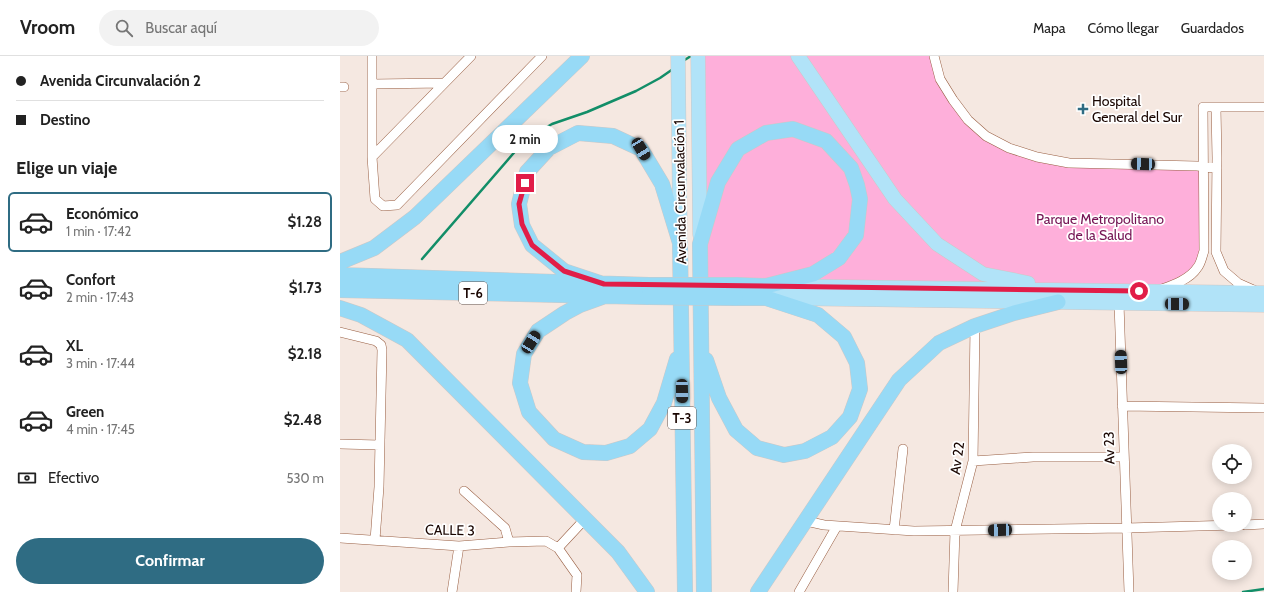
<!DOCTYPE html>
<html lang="es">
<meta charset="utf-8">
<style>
body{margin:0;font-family:Cabin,sans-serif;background:#f2f2f2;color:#222;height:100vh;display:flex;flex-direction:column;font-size:15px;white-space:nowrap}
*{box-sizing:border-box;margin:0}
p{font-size:13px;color:#767676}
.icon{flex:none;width:22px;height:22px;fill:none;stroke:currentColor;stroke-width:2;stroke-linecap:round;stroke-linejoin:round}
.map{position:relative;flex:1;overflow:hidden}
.side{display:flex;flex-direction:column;background:#fff;width:340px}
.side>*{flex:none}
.hud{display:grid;align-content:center;height:88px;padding:0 16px;background:#fff}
.tools{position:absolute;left:872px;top:388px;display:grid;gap:8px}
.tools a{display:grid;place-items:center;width:40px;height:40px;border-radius:50%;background:#fff;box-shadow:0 2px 10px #0003;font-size:20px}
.end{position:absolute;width:18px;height:18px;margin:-9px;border:5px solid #e11d48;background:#fff;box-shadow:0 0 0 2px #fff}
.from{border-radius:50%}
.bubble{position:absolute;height:28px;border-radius:14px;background:#fff;box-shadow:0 2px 10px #0003;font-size:13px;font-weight:800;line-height:28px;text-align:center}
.car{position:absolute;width:12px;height:24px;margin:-12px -6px;border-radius:5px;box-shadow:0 0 3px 1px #0007;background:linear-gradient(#222 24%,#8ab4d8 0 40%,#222 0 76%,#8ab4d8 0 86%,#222 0)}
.hud b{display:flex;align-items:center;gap:14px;height:38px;font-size:15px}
.hud b+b{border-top:1px solid #e0e0e0}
.hud i{width:10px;height:10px;background:#222}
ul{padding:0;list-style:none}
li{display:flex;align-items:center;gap:12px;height:60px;margin:0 8px 6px;padding:0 8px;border:2px solid transparent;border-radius:6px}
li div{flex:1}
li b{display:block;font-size:15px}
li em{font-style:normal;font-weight:800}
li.active{border-color:#2f6c83}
li>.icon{width:36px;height:36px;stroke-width:1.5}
h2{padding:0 16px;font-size:18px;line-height:48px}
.pay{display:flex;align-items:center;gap:10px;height:44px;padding:0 16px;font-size:15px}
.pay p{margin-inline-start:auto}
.cta{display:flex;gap:8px;margin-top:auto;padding:8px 16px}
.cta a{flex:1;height:46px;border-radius:24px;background:#2f6c83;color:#fff;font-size:16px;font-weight:800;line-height:46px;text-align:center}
header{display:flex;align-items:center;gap:24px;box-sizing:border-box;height:56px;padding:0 20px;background:#fff;border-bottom:1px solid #e0e0e0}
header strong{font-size:19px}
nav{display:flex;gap:22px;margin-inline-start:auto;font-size:14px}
.search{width:280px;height:36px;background:#f2f2f2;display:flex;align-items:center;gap:10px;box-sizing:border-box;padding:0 14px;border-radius:22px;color:#767676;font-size:15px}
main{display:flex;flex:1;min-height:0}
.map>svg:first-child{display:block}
.green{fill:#feafda}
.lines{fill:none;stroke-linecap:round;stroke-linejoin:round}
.stream{stroke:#128e68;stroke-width:2.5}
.minor-casing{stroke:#995f43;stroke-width:10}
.primary-casing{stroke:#ccc8c7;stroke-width:15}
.trunk-casing{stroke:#ccc8c7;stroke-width:16}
.minor{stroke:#fff;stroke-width:9}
.primary{stroke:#b1e3f8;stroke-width:14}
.trunk{stroke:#97daf6;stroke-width:15}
.trunk-bridge-casing{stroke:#ccc8c7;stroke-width:16;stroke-linecap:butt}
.trunk-bridge{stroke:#97daf6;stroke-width:15}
.route{stroke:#e11d48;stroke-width:5}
.poi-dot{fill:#2f6c83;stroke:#fff;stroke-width:1.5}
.labels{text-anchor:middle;stroke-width:3.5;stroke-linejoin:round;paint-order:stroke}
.shield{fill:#fff;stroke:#5e504c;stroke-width:1}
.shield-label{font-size:13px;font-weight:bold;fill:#190500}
.poi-label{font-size:14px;fill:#190500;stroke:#fff;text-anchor:start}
.street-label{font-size:14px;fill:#190500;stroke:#fff}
.park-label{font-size:14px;fill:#751454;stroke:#fff}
</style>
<header>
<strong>Vroom</strong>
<div class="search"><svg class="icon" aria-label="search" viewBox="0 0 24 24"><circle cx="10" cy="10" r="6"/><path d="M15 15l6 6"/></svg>Buscar aquí</div>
<nav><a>Mapa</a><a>Cómo llegar</a><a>Guardados</a></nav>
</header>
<main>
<section class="side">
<div class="hud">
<b><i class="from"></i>Avenida Circunvalación 2</b>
<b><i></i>Destino</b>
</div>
<h2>Elige un viaje</h2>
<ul>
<li class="active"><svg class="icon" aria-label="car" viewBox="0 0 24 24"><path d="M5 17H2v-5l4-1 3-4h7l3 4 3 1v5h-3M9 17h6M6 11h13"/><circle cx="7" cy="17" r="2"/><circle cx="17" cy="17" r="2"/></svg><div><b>Económico</b><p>1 min · 17:42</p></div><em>$1.28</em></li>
<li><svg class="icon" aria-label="car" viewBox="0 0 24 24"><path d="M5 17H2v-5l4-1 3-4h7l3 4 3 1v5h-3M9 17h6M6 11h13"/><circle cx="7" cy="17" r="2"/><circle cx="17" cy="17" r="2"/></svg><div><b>Confort</b><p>2 min · 17:43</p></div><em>$1.73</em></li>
<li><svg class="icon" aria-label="car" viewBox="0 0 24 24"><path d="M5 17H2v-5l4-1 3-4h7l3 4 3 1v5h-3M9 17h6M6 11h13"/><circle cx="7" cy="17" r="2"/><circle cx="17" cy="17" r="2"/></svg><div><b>XL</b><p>3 min · 17:44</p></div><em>$2.18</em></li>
<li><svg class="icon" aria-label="car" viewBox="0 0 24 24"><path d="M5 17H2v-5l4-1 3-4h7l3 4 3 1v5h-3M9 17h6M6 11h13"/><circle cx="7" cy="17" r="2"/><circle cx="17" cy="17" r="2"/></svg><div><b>Green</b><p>4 min · 17:45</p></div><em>$2.48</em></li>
</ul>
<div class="pay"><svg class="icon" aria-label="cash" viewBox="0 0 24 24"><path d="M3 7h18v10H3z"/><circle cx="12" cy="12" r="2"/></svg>Efectivo<p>530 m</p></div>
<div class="cta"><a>Confirmar</a></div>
</section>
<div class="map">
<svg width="924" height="536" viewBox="0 0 924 536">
<rect width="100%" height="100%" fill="#f5e8e1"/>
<path class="green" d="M358 0H594L600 23 646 80 697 101 864 111V195L858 212 815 235 361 229Z"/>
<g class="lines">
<path class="stream" d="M343 5 351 0
M82 203 185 84 212 68 247 56 296 35 320 22 333 13
M903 536 924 533"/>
<g class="minor-casing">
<path id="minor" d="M32 0V101L35 143 43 150 57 149 202 0
M594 0 600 23 613 44 628 64 646 80 669 92 697 101 729 107 857 110 877 112
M32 28 104 27
M0 31H4
M876 52 877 102 876 196 884 215 898 227 916 235
M32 101 131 0
M822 233C833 229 850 223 857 212 861 208 862 200 864 195L863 51H924
M779 247 789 536
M0 276 36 285 41 289 42 294 39 431 35 484
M782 350 924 352
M0 388 40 389
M633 405 693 401H784
M124 435 165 472 169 486
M466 465 484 469 574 475 786 472 895 469
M905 469 924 468
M554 474 563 393
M0 482 119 490 169 486 206 485 218 492 237 519 236 536
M218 492 245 463
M112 536 119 490
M459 536 497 470
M613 536 615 475 633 405 635 270"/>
</g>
<g class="primary-casing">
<path id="primary" d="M338 0 340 179
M358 0 360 179
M458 0 555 143 597 188 643 218 688 227
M436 230 924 237
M433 242 924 249"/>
</g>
<g class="trunk-casing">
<path id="trunk" d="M0 206 34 192 75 161 242 0
M0 219 309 229
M263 228 224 215 192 189 182 169 179 148 187 116 209 92 238 77 273 80 301 93 322 128 340 187 345 536
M0 234 308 241
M265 240 240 249 225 257 198 275 184 298 180 327 189 356 214 383 243 396 266 397 290 390 310 373 324 347 337 303
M0 252 21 259 67 284 278 496 307 536
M366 304 379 342 396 374 417 392 444 399 465 395 492 381 510 361 520 333 517 307 504 281 478 259 426 242H395
M364 536 360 188 378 126 398 93 426 77 453 73 486 85 511 112 517 129 520 143 516 179 499 202 473 218 426 230 396 229
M418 536 559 324 599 287 635 270 674 257 718 246"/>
</g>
<use href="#minor" class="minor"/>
<use href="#primary" class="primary"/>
<use href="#trunk" class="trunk"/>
<g class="trunk-bridge-casing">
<path id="trunk-bridge" d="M309 229H396
M308 241 395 242"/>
</g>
<use href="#trunk-bridge" class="trunk-bridge"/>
</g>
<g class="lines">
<path class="route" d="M185 127 179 148 182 168 192 189 224 215 264 228 799 235"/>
</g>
<path class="poi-dot" d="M741 47h4v4h4v4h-4v4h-4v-4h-4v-4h4z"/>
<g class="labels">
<g class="shield">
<rect x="119" y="226" width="28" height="22" rx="3"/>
<rect x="328" y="351" width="28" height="22" rx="3"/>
</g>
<g class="shield-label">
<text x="133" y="242">T-6</text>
<text x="342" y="367">T-3</text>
</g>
<g class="poi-label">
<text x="752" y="50">Hospital<tspan x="752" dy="16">General del Sur</tspan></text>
</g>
<g class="street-label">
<text transform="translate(340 136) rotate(-91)" y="5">Avenida Circunvalación 1</text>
<text transform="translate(769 392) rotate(-92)" y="5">Av 23</text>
<text transform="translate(617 402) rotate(-82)" y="5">Av 22</text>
<text transform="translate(110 474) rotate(1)" y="5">CALLE 3</text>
</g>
<g class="park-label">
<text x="760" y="168">Parque Metropolitano<tspan x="760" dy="16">de la Salud</tspan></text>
</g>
</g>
</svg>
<div class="tools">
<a><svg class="icon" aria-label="locate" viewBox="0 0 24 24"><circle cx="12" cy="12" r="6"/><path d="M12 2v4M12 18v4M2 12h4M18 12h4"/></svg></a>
<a>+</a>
<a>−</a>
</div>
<i class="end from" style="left:799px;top:235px"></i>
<i class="end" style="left:185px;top:127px"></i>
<div class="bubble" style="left:152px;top:69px;width:66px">2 min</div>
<i class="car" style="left:301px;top:93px;rotate:149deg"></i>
<i class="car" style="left:803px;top:108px;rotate:272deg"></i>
<i class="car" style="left:837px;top:248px;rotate:91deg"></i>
<i class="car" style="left:191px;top:286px;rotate:32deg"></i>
<i class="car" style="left:781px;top:306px;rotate:358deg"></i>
<i class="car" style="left:342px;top:335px;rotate:179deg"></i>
<i class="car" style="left:660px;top:474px;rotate:268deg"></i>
</div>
</main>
